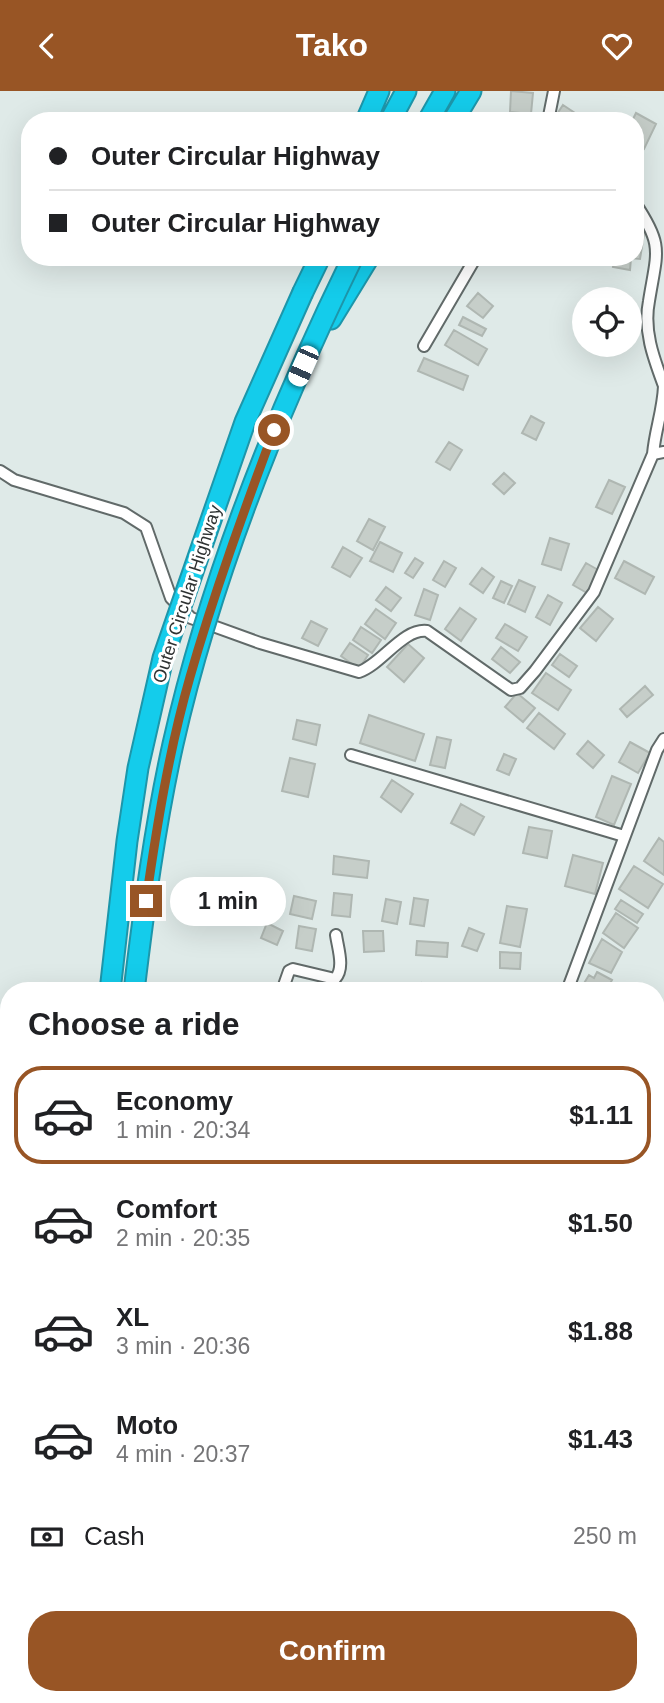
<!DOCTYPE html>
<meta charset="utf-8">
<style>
body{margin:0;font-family:Helvetica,sans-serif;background:#f2f2f2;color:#202124;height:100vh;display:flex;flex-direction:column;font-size:26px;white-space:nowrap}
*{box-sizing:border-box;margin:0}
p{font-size:23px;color:#757577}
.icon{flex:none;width:38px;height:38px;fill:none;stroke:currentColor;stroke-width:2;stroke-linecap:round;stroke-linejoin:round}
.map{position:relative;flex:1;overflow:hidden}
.panel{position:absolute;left:0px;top:891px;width:665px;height:723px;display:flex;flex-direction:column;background:#fff;border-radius:28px 28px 0 0;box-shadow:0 7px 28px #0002}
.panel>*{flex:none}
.banner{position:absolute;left:21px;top:21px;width:623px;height:154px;border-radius:28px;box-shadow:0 7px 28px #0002;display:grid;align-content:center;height:154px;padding:0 28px;background:#fff}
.buttons{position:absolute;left:572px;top:196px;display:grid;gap:14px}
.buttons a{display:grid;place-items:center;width:70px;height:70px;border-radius:50%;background:#fff;box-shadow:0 7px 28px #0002;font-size:35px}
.end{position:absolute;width:32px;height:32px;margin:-16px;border:9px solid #985525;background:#fff;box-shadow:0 0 0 4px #fff}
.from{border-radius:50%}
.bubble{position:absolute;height:49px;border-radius:24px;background:#fff;box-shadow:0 7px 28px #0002;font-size:23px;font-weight:800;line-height:49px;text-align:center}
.car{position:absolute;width:21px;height:42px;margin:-21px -10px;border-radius:9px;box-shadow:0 0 5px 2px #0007;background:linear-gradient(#fff 24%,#345 0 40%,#fff 0 76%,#345 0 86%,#fff 0)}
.banner b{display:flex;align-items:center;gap:24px;height:66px;font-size:26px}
.banner b+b{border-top:2px solid #e0e0e0}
.banner i{width:18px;height:18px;background:#202124}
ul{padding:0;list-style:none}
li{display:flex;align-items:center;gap:21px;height:98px;margin:0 14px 10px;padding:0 14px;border:4px solid transparent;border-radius:28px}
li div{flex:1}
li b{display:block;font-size:26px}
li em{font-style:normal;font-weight:800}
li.current{border-color:#985525}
li>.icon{width:63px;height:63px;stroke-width:1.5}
h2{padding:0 28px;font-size:32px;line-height:84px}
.pay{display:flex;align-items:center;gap:18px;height:77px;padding:0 28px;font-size:26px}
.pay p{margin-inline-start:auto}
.action{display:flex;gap:14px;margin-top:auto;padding:14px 28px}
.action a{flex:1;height:80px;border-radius:28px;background:#985525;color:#fff;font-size:28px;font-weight:800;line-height:80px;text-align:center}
header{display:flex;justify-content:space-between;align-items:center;height:91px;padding:0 28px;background:#985525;color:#fff;font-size:32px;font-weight:800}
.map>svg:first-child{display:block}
.building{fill:#c6cec9;stroke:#afb7b2;stroke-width:2}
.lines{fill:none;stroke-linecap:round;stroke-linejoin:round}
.street-casing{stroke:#616a69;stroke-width:14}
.highway-casing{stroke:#1d96aa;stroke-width:23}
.street{stroke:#fff;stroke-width:10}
.highway{stroke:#14cceb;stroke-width:19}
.highway-bridge-casing{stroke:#1d96aa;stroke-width:23;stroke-linecap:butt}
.highway-bridge{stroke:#14cceb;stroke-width:19}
.route{stroke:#985525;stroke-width:9}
.labels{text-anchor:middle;stroke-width:6;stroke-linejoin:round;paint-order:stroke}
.street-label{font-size:18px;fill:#2e3232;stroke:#fff}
</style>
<header><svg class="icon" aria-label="back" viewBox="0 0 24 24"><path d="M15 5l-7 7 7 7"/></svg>Tako<svg class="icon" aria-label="heart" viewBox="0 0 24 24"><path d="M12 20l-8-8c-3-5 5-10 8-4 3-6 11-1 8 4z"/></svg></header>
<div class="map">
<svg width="664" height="1612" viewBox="0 0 664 1612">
<rect width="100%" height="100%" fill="#dfeae8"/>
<path class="building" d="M511 0 533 2 531 23 510 21Z
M563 14 578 24 574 30H560L555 26Z
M636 22 656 33 644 58 635 54V30H632Z
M635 129 646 130 640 168 631 167 630 179 613 176 615 166H635Z
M478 202 493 215 483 227 467 215Z
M463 226 486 238 482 245 459 234Z
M454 239 487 258 478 274 445 254Z
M424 267 468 285 463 299 418 280Z
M531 325 544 332 536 349 522 342Z
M449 351 462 359 450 379 436 371Z
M504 382 515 392 504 403 493 393Z
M609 389 625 396 612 423 596 416Z
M369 428 385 436 373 459 357 450Z
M550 447 569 453 561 479 542 473Z
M380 451 402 462 393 481 370 470Z
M343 456 362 467 350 486 332 476Z
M415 467 423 472 413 487 405 482Z
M444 470 456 477 445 496 433 489Z
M624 470 654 486 645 503 615 487Z
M586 472 600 480 587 502 573 494Z
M482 477 494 486 483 502 470 493Z
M519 489 535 496 525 521 508 513Z
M501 490 512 495 504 512 493 507Z
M386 496 401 507 391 520 376 509Z
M424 498 438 504 430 529 415 524Z
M548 504 562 512 550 534 536 526Z
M598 516 613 528 596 550 580 537Z
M460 517 476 528 461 550 445 538Z
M376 518 396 532 385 548 365 533Z
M311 530 327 538 318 555 302 547Z
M505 533 527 546 518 560 496 547Z
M361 536 381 549 372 562 353 549Z
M350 552 368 564 359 578 341 565Z
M408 553 424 567 404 591 387 576Z
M501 556 520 571 510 582 492 568Z
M560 563 577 575 569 586 552 574Z
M546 582 571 599 558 619 532 602Z
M645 595 653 604 627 626 620 618Z
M517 602 535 617 523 631 505 616Z
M539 622 565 643 554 658 527 637Z
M369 624 424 643 415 670 360 652Z
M297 629 320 634 316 654 293 648Z
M437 646 451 649 445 677 430 674Z
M588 650 604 664 593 677 577 663Z
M630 651 650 662 638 682 619 671Z
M504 663 516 668 509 684 497 679Z
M290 667 315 673 308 706 282 700Z
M612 685 631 693 614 734 596 726Z
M392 689 413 703 401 721 381 706Z
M461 713 484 726 474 744 451 732Z
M529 736 552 740 547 767 523 762Z
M659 747 664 751V784L644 770Z
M573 764 603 772 595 803 565 795Z
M334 765 369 770 367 787 333 783Z
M634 775 663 793 648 817 619 798Z
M334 802 352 804 350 826 332 824Z
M294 805 316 810 312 828 290 823Z
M414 807 428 809 424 835 410 833Z
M386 808 401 811 397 833 382 830Z
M621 809 643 823 637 832 615 818Z
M507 815 527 818 520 856 500 852Z
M616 822 638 837 624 857 603 842Z
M267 832 283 840 277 854 261 847Z
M299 835 316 838 312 860 296 857Z
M469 837 484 843 477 860 462 855Z
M363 840H383L384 860 364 861Z
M602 848 622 861 611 882 589 872Z
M417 850 448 852 447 866 416 864Z
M500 861 521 862 520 878 500 877Z
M597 881 612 889 606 900H586L588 897 583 894 589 884 594 887Z
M422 892 447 897 446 900H420Z
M9 1022V1047L2 1048 0 1023Z
M403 1605 404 1609 424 1608V1612H383V1607Z
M436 1605H460L458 1612H434Z
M515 1605H539L541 1612H517Z
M573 1605H585L591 1607 589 1612H571Z"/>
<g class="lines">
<g class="street-casing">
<path id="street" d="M548 30 554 0
M635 112C664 155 657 160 649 210 643 240 654 268 664 295
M424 255 476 166
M653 363C655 339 663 320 664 295
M0 380 14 389 124 422 146 436 171 507 191 527 260 552 359 581C382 573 403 537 427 540L511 599 520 597 535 580 594 501 653 363 664 361
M351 664 624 745
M282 900 289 880 293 878 335 888C345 877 338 858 336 844
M567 900 657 659 664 648
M0 933 9 932
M0 977C5 985 6 989 0 997
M656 1189 664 1194
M656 1297 664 1300
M656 1485 664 1486
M431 1605V1612
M562 1612 565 1605"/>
</g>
<g class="highway-casing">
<path id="highway" d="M366 30 379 0
M390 30 406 0
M428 30 445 0
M453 30 471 0
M303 201 320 166
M331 228 369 166
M157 1605 158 1612
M186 1605 188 1612"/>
</g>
<use href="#street" class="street"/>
<use href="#highway" class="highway"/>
<g class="highway-bridge-casing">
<path id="highway-bridge" d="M110 900 127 750 138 677 163 567 245 331 303 201
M134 900C144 817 155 734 173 653 211 485 277 321 353 166"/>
</g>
<use href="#highway-bridge" class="highway-bridge"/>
</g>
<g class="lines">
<path class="route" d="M146 810C157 734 169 659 190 586 214 502 244 420 274 339"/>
</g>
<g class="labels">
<g class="street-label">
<text transform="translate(187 503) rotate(-72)" y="6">Outer Circular Highway</text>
</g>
</g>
</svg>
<div class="buttons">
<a><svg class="icon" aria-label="locate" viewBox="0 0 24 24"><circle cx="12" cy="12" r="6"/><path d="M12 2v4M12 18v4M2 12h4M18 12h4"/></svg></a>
</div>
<i class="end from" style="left:274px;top:339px"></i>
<i class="end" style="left:146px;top:810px"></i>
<div class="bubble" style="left:170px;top:786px;width:116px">1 min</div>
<i class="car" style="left:303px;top:275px;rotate:204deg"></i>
<div class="banner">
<b><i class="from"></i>Outer Circular Highway</b>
<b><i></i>Outer Circular Highway</b>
</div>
<section class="panel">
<h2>Choose a ride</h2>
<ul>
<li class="current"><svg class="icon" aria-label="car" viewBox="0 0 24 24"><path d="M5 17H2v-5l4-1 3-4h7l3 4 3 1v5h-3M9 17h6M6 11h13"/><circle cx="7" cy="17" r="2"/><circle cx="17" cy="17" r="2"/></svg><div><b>Economy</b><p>1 min · 20:34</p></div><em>$1.11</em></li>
<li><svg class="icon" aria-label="car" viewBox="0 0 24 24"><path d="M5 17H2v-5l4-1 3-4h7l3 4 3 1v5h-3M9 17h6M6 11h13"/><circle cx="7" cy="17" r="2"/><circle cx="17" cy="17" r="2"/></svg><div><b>Comfort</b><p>2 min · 20:35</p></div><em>$1.50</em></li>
<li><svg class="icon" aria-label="car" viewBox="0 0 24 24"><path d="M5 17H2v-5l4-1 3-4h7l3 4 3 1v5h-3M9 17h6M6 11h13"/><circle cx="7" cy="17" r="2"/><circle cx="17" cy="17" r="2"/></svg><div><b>XL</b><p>3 min · 20:36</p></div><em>$1.88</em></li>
<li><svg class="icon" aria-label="car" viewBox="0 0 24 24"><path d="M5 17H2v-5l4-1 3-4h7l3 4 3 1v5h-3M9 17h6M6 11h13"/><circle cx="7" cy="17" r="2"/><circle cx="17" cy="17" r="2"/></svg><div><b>Moto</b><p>4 min · 20:37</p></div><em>$1.43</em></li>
</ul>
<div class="pay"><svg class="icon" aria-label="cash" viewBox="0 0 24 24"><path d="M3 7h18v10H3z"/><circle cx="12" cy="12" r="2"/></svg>Cash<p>250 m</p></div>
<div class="action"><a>Confirm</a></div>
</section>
</div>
